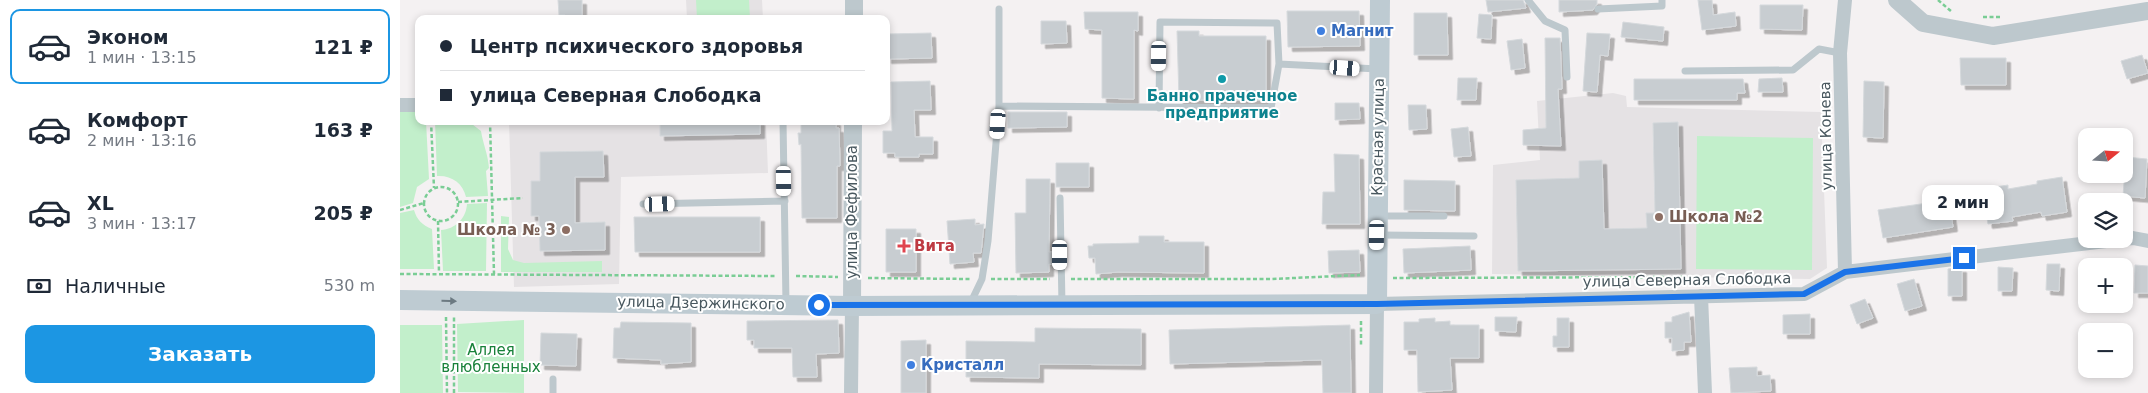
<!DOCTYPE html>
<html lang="ru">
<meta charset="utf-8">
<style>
body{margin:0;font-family:"DejaVu Sans",sans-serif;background:#f2f2f3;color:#1f2937;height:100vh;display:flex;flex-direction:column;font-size:19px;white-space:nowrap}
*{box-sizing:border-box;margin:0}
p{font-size:16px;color:#747a83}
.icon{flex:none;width:28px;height:28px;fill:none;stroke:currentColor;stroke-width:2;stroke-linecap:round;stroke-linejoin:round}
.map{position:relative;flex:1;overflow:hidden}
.side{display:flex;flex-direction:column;background:#fff;width:400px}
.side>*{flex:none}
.hud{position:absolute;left:15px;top:15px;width:475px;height:110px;border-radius:10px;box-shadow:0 2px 8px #0003;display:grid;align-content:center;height:110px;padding:0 25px;background:#fff}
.needle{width:32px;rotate:72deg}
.controls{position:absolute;left:1678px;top:128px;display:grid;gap:10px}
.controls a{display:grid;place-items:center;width:55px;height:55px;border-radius:10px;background:#fff;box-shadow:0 2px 8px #0003;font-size:25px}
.end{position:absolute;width:22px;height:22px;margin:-11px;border:6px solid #1a73e8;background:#fff;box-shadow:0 0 0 2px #fff}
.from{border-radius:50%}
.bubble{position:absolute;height:35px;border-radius:10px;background:#fff;box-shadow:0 2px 8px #0003;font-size:16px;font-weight:600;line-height:35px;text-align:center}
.car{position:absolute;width:15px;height:30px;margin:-15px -8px;border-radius:6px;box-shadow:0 0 4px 1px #0007;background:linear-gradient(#fff 24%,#345 0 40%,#fff 0 76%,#345 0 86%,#fff 0)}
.hud b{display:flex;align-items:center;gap:18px;height:48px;font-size:19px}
.hud b+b{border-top:1px solid #e0e1e3}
.hud i{width:12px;height:12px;background:#1f2937}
ul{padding:9px 0 0;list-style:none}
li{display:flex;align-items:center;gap:15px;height:75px;margin:0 10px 8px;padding:0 15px;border:2px solid transparent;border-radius:10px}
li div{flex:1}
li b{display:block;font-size:19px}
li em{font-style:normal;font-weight:600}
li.on{border-color:#1c96e3}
li>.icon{width:45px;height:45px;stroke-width:1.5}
.pay{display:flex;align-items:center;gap:12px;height:55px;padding:0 25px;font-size:19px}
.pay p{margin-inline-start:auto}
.cta{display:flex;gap:10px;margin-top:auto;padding:10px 25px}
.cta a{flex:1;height:58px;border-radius:10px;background:#1c96e3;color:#fff;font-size:20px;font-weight:600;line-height:58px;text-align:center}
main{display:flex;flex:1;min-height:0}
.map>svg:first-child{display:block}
.education{fill:#e5e2e4}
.green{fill:#c2efcb}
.building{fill:#c8cdd1;stroke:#d5d9dc;filter:url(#shadow)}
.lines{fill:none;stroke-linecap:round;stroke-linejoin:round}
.path{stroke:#7acd95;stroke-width:2.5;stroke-dasharray:4 2.5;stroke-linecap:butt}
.service{stroke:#bdc8cd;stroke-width:7}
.minor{stroke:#bdc8cd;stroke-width:14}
.tertiary{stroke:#bdc8cd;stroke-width:18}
.secondary{stroke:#becbd2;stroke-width:20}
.oneway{fill:#6c7a82}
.route{stroke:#1a73e8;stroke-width:6}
.shop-dot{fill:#3f7fe0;stroke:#fff;stroke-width:2}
.culture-dot{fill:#0f9aa8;stroke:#fff;stroke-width:2}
.education-dot{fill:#8d6e63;stroke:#fff;stroke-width:2}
.health-dot{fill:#e0444e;stroke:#fff;stroke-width:2}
.labels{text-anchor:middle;stroke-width:4;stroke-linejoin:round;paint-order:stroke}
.shop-label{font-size:15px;font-weight:bold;fill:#366cbe;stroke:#fff;text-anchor:start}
.culture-label{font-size:15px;font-weight:bold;fill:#0d838f;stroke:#fff}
.street-label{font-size:15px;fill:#49585f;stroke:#fff}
.education-label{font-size:15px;font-weight:bold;fill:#785e54;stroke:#fff;text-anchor:start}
.health-label{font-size:15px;font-weight:bold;fill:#be3a42;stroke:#fff;text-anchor:start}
.park-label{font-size:15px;fill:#19813a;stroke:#fff}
</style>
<main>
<section class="side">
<ul>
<li class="on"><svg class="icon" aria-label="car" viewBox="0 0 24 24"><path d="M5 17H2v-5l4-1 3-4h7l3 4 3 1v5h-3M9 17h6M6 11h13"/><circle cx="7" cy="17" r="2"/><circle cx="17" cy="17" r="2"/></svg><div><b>Эконом</b><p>1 мин · 13:15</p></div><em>121 ₽</em></li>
<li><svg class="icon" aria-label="car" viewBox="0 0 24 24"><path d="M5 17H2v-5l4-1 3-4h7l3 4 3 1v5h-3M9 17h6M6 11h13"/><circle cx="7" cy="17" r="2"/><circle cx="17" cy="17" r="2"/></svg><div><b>Комфорт</b><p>2 мин · 13:16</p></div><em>163 ₽</em></li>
<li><svg class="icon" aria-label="car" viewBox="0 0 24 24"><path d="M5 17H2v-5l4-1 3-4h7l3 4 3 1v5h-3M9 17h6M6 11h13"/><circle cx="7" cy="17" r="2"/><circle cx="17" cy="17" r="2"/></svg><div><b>XL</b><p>3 мин · 13:17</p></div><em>205 ₽</em></li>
</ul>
<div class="pay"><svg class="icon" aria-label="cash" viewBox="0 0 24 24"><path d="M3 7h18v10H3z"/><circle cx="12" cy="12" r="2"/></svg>Наличные<p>530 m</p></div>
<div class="cta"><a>Заказать</a></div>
</section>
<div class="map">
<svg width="1748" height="393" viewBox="0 0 1748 393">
<defs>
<filter id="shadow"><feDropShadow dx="4.5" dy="4.5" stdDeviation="0" flood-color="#0004"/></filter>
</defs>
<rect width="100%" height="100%" fill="#f4f1f2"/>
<path class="education" d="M286 0H362L363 19H287Z
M1213 93 1226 96 1227 107 1421 112 1427 268 1410 279 1092 274 1093 165 1140 160 1137 101Z
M109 121H366L368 173 221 177 219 284 114 287Z"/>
<path class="green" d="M296 0H349L350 19H297Z
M0 112H19V121H26L29 179 17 187 13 203 0 207Z
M35 121H68L81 131C83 144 88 154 89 168L86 171 88 196 66 197C63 183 51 175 37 176Z
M1297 136 1413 138 1412 270 1296 269Z
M87 203 86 271H43L41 230C55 229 66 219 67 204Z
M14 210C17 220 22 225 32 229L34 269H0V213Z
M101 216 109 217 108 249 113 260 124 263 202 261V272H101Z
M124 320V393L58 392 57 324Z
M0 325H42L43 393H0Z"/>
<path class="building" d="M158 0H182V19H165V15H159Z
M1086 0H1123L1126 8 1088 12Z
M1159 0H1197V4L1193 10 1159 12Z
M1298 0H1312L1313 15 1335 12 1336 26 1302 30Z
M1360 5H1403L1402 30 1360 29Z
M887 11H959L960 46 888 47Z
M684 12H738V31L734 30V99L702 98V30L685 29Z
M1014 13H1047L1048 55H1014Z
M1079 14 1092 15 1091 39 1077 38Z
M641 21H666L667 43 641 44Z
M1223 22 1264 27 1263 41 1221 37Z
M777 31H799V36H866V100H779Z
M531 33 532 58 487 59V34Z
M1187 33 1210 34 1208 56 1200 55 1197 92 1183 91Z
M1145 38H1160L1162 89H1158L1161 146 1123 145V130L1146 128Z
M1122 39 1125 68 1111 70 1107 41Z
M1742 55 1748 73 1727 79 1721 61Z
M1560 58H1606V85H1561Z
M1058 78H1077L1076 100H1057Z
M1382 78 1383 92H1358L1359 79Z
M1234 79H1343L1345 93H1337V100H1234Z
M530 81 531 110H514L515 137H533V154H519V157H495V153H483V131H492L491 82Z
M1464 81 1484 82 1483 138 1463 137Z
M935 103H959L960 119 935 120Z
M1008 105H1026L1027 129 1009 130Z
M608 112H667V127L608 128Z
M260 121H360V134L260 136Z
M401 121H436V128H439L440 166H437V218H402L401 144 399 145 398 133H401Z
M1278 122 1281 269 1118 271 1116 180 1179 178V161L1202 160 1204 229 1247 228 1246 213H1255L1253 123Z
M1068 127 1071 156 1054 157 1051 129Z
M203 151 204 177H175V223L205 222V250L140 251 139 216H131V181H140V152Z
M934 154 959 155 960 224H922L923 192H935Z
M1726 157 1747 159 1745 198 1723 196Z
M656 163H689V187H656Z
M1662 177 1667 212 1642 216 1641 212 1612 217 1613 221 1588 224 1582 189 1608 185V189L1637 184V181Z
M626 179H650L649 252H654V265L649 264V272L616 273 615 213H626Z
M1004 180 1055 181V211L1004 210Z
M1549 200 1553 227 1483 238 1478 210Z
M234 217H360V252H235Z
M575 219V225L584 224 581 253H573L574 262 550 264 547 221Z
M486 229H516V272H486Z
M739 236H764V242H804V273L718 272 696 274 695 258H689L688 246H693V244L739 243Z
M1070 246 1071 270 1004 273 1003 249Z
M959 250 960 272 929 273 928 251Z
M1647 264H1660L1659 291 1646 290Z
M1735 265 1748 266V293H1734Z
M1598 267 1613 268 1612 291H1598Z
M1554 268H1562V296H1548V269Z
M1514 279 1522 306 1505 311 1497 284Z
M1465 299 1473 318 1457 324 1450 305Z
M1289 312 1291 342H1284V350L1272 351V338H1265V322H1272V317Z
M1410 314V334H1383V315Z
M1095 317H1117L1116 332 1095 331Z
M1035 318V322L1050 321V325H1079V358H1050L1052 390 1018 392 1017 350H1004V322H1019V319Z
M1157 318H1169V347H1153V336H1157Z
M438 320 439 353 416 354 417 377H393L392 348H354V340H347V321Z
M221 322 291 323V362L261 364V360L213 358 214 328H220Z
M950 325 951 393H923L922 360 770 364 769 330Z
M635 328 741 329V365L639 364V378L566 377V341L635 342Z
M141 333 177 334 176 366 140 365Z
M526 340V393H501V341Z
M1357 367V376L1370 375 1371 391 1331 393 1329 368Z"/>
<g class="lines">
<path class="path" d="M1538 0 1552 12
M1583 17H1600
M31 121 34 188
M90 121 94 274
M24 204a17 17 0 1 1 34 0a17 17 0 1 1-34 0Z
M58 202 123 198
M0 210 24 203
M38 221 39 273
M0 274 376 276
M396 276 438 277
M468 278 570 279
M993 278 1284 277
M591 279H650
M671 279H872L960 275
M46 317 47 393
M961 321V346
M54 393V317"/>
<path class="service" d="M1128 0 1145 21 1165 30 1167 77
M1198 9 1262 6V0
M879 64 978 69
M1285 71 1393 70 1419 49 1440 53
M599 106 871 108 879 64 877 23 760 22 759 108
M383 121 386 303
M660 198 662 305
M243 204 385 201
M981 216H1044
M980 235 1074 236
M571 302 582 279 588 241 599 106V9
M153 393V379"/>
<path class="minor" d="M1445 0 1440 53 1445 272
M0 105H19
M1724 239 1733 238 1748 241
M1301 296 1305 393
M451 393 452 306
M976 393 977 304 1404 294 1445 272 1723 239"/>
<path class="tertiary" d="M1497 0 1523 23 1593 36 1748 11
M454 19V0
M452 306 453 121"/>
<path class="secondary" d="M0 300 452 306 977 304 980 0"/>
</g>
<defs><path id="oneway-solid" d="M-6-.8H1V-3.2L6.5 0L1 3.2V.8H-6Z" transform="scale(1.25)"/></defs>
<use class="oneway" href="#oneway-solid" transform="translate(49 301) rotate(1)"/>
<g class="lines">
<path class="route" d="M419 305 977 304 1404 294 1445 272 1564 258"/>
</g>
<g class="shop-dot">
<circle cx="921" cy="31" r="5"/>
<circle cx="511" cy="365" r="5"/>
</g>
<circle class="culture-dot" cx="822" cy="79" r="5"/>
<g class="education-dot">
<circle cx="1259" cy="217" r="5"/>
<circle cx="166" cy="230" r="5"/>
</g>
<path class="health-dot" d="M501.5 238.5h5v5h5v5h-5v5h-5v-5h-5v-5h5z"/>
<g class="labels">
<g class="shop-label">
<text x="931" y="36">Магнит</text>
<text x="521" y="370">Кристалл</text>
</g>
<g class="culture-label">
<text x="822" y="101">Банно прачечное<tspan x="822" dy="17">предприятие</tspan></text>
</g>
<g class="street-label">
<text transform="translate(1426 136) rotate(-91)" y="5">улица Конева</text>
<text transform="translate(978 137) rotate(-89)" y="5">Красная улица</text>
<text transform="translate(452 212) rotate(-90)" y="5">улица Фефилова</text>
<text transform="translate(1287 280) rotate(-1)" y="5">улица Северная Слободка</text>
<text transform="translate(301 303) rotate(1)" y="5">улица Дзержинского</text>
</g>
<g class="education-label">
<text x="1269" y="222">Школа №2</text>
<text x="156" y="235" text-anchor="end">Школа № 3</text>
</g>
<g class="health-label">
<text x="514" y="251">Вита</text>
</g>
<g class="park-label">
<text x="91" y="355">Аллея<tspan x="91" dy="17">влюбленных</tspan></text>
</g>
</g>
</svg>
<div class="controls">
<a><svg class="needle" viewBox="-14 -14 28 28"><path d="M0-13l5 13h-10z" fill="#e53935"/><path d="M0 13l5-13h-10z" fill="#747a83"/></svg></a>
<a><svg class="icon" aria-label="layers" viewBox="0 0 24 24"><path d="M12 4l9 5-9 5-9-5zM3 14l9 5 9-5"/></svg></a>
<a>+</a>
<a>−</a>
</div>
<i class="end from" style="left:419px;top:305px"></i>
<i class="end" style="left:1564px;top:258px"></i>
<div class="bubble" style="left:1522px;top:185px;width:82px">2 мин</div>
<i class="car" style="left:759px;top:56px;rotate:181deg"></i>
<i class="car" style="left:945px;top:68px;rotate:94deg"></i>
<i class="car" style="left:598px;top:124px;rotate:184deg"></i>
<i class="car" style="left:384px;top:181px;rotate:179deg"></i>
<i class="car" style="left:260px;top:204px;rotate:88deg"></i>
<i class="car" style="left:977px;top:235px;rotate:181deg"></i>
<i class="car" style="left:660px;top:255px;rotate:180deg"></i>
<div class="hud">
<b><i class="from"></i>Центр психического здоровья</b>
<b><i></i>улица Северная Слободка</b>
</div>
</div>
</main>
